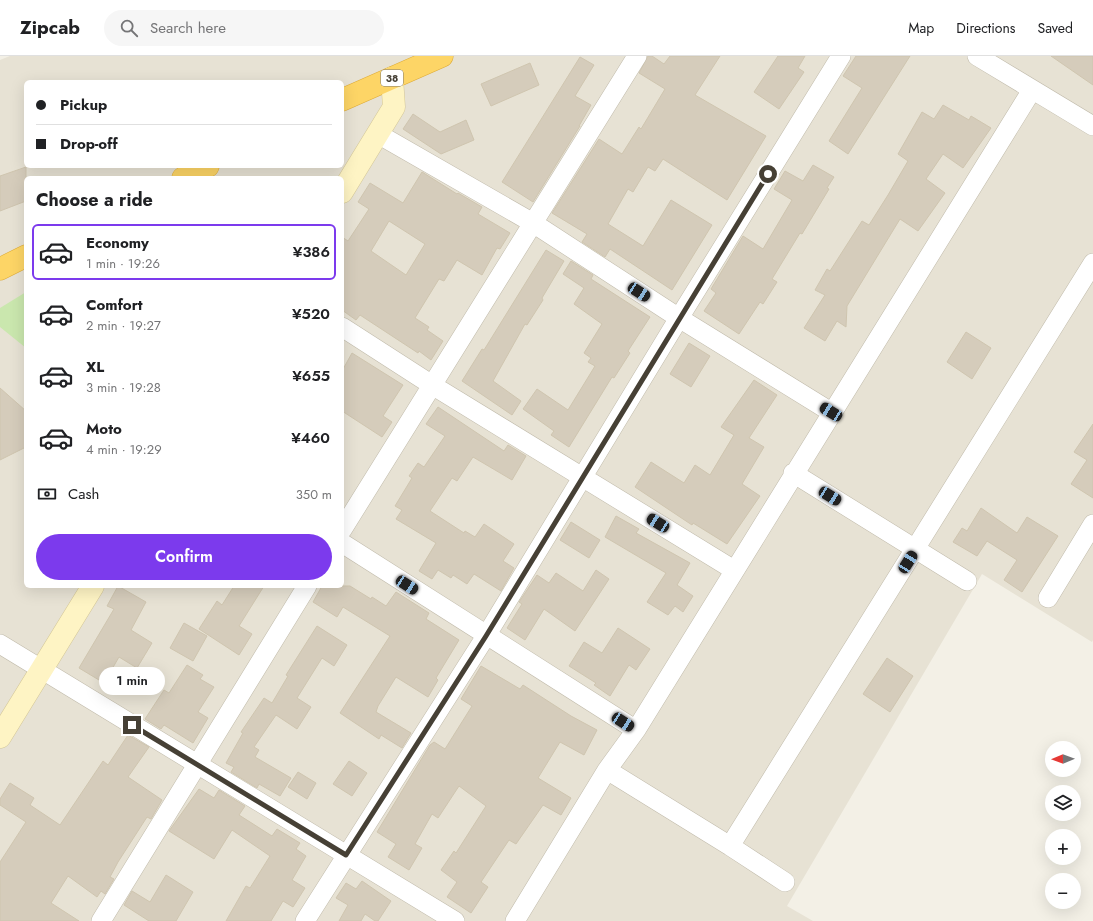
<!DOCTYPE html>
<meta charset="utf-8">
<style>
body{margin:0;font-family:Jost,sans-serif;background:#f6f6f6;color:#202124;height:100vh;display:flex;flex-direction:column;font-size:15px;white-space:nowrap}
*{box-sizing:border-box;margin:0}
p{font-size:13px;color:#757577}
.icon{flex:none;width:22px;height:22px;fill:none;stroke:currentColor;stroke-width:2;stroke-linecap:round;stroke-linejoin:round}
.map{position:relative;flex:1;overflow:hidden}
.side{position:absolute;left:24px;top:120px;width:320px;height:412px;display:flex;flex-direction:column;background:#fff;border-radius:6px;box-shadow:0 4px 16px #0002}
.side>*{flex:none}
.banner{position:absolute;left:24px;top:24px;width:320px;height:88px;border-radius:6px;box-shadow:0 4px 16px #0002;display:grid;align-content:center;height:88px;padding:0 12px;background:#fff}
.needle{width:26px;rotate:269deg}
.fabs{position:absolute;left:1045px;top:685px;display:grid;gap:8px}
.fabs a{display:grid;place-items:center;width:36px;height:36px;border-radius:50%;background:#fff;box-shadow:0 4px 16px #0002;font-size:20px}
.end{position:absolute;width:18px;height:18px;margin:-9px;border:5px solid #464035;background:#fff;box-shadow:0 0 0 2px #fff}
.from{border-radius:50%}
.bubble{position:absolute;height:28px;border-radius:14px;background:#fff;box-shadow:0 4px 16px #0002;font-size:13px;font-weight:600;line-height:28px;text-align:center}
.car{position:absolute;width:12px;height:24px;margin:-12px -6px;border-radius:5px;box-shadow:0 0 3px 1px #0007;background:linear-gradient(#222 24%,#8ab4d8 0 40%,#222 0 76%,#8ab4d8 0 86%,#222 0)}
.banner b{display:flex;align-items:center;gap:14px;height:38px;font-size:15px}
.banner b+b{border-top:1px solid #e0e0e0}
.banner i{width:10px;height:10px;background:#202124}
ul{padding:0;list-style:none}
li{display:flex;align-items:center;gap:12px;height:56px;margin:0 8px 6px;padding:0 4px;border:2px solid transparent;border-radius:6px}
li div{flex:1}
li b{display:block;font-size:15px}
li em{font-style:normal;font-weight:600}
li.active{border-color:#7c3aed}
li>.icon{width:36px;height:36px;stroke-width:1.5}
h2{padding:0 12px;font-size:18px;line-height:48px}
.pay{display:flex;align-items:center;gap:10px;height:44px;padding:0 12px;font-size:15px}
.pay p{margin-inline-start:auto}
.button{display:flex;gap:8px;margin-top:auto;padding:8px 12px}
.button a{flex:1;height:46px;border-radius:24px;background:#7c3aed;color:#fff;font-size:16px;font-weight:600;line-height:46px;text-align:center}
header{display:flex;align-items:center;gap:24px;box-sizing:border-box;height:56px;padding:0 20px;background:#fff;border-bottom:1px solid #e0e0e0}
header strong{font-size:19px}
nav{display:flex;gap:22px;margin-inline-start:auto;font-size:14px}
.search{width:280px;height:36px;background:#f6f6f6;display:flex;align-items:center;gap:10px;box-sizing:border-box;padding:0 14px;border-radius:22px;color:#757577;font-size:15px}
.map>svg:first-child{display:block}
.residential{fill:#e7e2d4;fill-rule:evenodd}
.green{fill:#cae7ae}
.building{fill:#d5ccbb;stroke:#cfc5af;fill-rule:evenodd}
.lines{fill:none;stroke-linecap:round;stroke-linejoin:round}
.street-casing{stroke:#c1bbab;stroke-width:20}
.secondary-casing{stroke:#d3c696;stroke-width:23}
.highway-casing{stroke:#ddaa36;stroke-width:23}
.street{stroke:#fff;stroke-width:19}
.secondary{stroke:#fef4c4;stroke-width:22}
.highway{stroke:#fdd566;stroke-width:22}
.route{stroke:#464035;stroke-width:5}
.labels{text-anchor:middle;stroke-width:3;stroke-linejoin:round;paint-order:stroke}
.shield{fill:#fff;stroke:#7e7972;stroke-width:1}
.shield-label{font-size:10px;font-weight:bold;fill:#464035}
</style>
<header>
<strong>Zipcab</strong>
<div class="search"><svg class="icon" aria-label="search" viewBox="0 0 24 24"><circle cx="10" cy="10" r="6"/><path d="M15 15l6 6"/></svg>Search here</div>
<nav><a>Map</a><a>Directions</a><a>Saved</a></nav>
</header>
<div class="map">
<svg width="1093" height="865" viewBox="0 0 1093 865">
<rect width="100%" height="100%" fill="#f3f0e6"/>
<path class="residential" d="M10 0H1093V584L1092 586 982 518 787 850 813 865H0V4ZM26 26H342V110H26ZM26 122H342V530H26Z"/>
<path class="green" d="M26 236V292L0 271V252Z"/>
<path class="building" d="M648 0H652L664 8 670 0H720L695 39 766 80 727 144 663 103 655 115 648 111 633 136 628 133 608 168 643 190 671 144 712 169 672 234 610 193 605 201 582 186 587 178 552 157 599 83 622 98 639 71 641 73 665 33 639 17Z
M778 0H805L798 12 804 16 779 53 754 36Z
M856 0H910L848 98 829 85 862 32 843 20Z
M1051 0H1093V29Z
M580 1 594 9 575 40 591 49 579 70H580L533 146 502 126Z
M530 7 539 29 491 50 481 28Z
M943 49 969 64 971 60 991 72 963 112 943 98 926 123 945 137 918 175 900 163 847 250 846 271 837 265 825 285 804 272 825 239 815 234 827 213 830 215 862 165 869 169 888 139 908 105 898 98 922 56 934 63Z
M413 58 440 76 466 64 474 84 441 98 403 73Z
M813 109 834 121 827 132 829 133 802 178 800 177 772 223 777 226 763 248 760 246 739 278 704 255 716 237 711 233 743 180 763 193 792 144 774 133 785 115 803 125Z
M26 111V145L0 155V120Z
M422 116 457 138 458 137 482 151 478 158 510 177 500 193 497 192 482 219 457 204 444 225 439 223 415 262 429 271 427 274 443 285 431 304 419 295 418 297 360 259 356 264 342 254V181L348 185 369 153 358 146 370 127 403 147ZM389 165 425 188 406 219 371 195Z
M546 194 564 205 542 242 543 244 527 269 525 268 493 325 521 345 512 359 462 325 482 293 484 294Z
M571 205 593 219 591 223 650 261 628 295 630 297 614 322 612 321 569 391 551 379 554 375 523 353 537 333 568 354 595 310 588 306 591 302 584 297 602 268 574 248 584 232 563 218Z
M966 276 991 292 972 323 947 306Z
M689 287 710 300 691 331 670 318Z
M352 297 403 329 383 360 392 366 382 381 342 355V315Z
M754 324 777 339 749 382 764 391 742 428 760 440 727 488 693 467 692 469 635 431 651 406 684 427 695 409 710 419 734 379 721 371Z
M0 332 26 355V391L0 404Z
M438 351 504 395 508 389 526 400 512 424 473 401 457 425 452 422 430 455 464 477 465 475 475 481 484 468 514 488 503 505 514 512 501 535 474 518 467 528 453 519 451 522 438 514 432 523 419 515 436 487 396 463 402 454 395 450 412 422 409 420 418 407 424 411 445 380 426 368Z
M1093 368V442L1071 428 1087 404 1074 396Z
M981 452 1017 477 1027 461 1058 480 1022 536 1004 524 1017 504 987 485 977 500 953 486 962 472 967 475Z
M616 460 639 473 636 477 690 507 677 529 693 540 683 556 675 550 668 559 647 546 666 517 605 481Z
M571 466 600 484 589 502 560 484Z
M596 514 609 523 575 575 544 553 525 584 507 572 522 548 519 546 537 519 549 527 556 517 583 535Z
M118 530 146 546 131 574 152 587 137 612 119 601 104 627 79 612 114 553 107 550Z
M234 530H264L239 570 252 578 239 599 199 573 217 545 222 549Z
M322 530H350L371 543 372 541 386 550 396 536 429 557 426 563 459 584 436 622 438 624 428 641 396 621 378 650 376 656 411 677 402 692 381 679 379 683 340 657 390 580 343 551 337 561 313 546Z
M184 567 207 580 193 605 170 592Z
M317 570 347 589 334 610 322 602 297 642 311 651 297 673 276 659 254 691 259 694 255 701 291 722 280 740 259 728 257 732 231 716 234 711 226 707 243 677 241 676 264 642 272 647 288 620 286 619Z
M618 572 650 593 636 614 629 609 610 640 594 629 596 627 569 610 584 586 602 597Z
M887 602 913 620 890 656 863 638Z
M187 609 203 619 200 623 214 631 198 656 208 662 193 687 164 669 161 673 145 663 164 634 169 637Z
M481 610 520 633 523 629 571 660 597 674 584 699 560 686 538 722 571 742 561 759 543 749 516 788 509 784 481 826 488 831 471 857 447 841 457 826 441 814 454 795 456 797 486 750 459 730 438 762 432 758 415 788 422 792 409 814 388 801 396 788 377 776 430 689 434 686 445 693 472 650 461 643Z
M128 679 149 691 128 721 162 744 151 763 147 761 118 806 110 821 114 823 105 838 101 835 97 841 68 820 51 847 79 865H0V806L26 766 0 749V743L10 727 34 742 30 749 60 769 103 705 108 709Z
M349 705 367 717 352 740 333 728Z
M298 716 316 727 307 743 288 731Z
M199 733 214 742 219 734 245 750 239 759 272 780 277 773 300 787 296 793 306 800 292 824 305 832 293 851 283 845 271 865H226L246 830 250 832 270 800 232 774 214 803 169 775Z
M166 819 193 836 176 865H149L124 849 132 835 150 846Z
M362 825 391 845 378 865H375L365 858 361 865H339L348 849 336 842 346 827 356 833Z"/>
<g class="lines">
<g class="street-casing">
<path id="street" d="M977 0 1093 70
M378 78 533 167 679 262 831 356
M342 271 432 329 734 514
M793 417 967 525
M342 474 637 0
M342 487 636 674
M1048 542 1093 468
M0 588 455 865
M607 714 730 790 785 826
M730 790 1093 207
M101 865 307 530
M305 865 486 580 679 262 841 0
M515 865 607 714 636 674 1032 34"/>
</g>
<g class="secondary-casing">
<path id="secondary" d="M342 136 394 51 392 22
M0 681 93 530"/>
</g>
<g class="highway-casing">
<path id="highway" d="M342 44 442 0
M183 122 208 110
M0 213 26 200"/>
</g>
<use href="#street" class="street"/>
<use href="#secondary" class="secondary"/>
<use href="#highway" class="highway"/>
</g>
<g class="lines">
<path class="route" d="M132 669 346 799 486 580 768 118"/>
</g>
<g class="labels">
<rect class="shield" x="381" y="14" width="22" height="16" rx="3"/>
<g class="shield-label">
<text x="392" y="26">38</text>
</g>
</g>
</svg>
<div class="fabs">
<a><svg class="needle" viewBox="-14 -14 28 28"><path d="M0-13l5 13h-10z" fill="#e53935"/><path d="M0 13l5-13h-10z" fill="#757577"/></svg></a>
<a><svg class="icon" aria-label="layers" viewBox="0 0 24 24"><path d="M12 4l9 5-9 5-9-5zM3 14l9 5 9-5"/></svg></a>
<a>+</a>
<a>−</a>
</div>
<i class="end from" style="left:768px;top:118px"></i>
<i class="end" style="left:132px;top:669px"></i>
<div class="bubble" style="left:99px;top:611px;width:66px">1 min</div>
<i class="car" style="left:639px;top:236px;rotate:123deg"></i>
<i class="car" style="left:831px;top:356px;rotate:302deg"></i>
<i class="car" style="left:830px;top:440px;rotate:122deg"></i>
<i class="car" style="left:658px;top:467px;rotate:302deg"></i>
<i class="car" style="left:908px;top:506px;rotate:32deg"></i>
<i class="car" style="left:407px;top:529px;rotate:123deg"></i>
<i class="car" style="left:623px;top:666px;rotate:123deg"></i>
<div class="banner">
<b><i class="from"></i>Pickup</b>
<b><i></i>Drop-off</b>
</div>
<section class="side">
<h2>Choose a ride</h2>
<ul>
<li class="active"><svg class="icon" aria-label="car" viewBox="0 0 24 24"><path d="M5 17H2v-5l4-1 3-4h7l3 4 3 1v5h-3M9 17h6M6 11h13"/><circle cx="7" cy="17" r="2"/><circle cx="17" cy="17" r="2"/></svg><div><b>Economy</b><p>1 min · 19:26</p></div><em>¥386</em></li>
<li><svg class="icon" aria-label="car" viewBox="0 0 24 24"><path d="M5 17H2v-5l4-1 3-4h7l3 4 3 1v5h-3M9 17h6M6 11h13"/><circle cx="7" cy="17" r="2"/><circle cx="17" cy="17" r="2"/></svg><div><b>Comfort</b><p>2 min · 19:27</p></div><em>¥520</em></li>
<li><svg class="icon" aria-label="car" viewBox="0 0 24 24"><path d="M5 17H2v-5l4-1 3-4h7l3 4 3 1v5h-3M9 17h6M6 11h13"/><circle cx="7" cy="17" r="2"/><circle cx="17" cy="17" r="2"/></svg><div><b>XL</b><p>3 min · 19:28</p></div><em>¥655</em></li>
<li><svg class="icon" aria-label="car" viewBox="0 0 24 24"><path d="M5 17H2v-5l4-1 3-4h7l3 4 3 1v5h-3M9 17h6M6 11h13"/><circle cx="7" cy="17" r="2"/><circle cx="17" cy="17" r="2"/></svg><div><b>Moto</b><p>4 min · 19:29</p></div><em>¥460</em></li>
</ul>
<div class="pay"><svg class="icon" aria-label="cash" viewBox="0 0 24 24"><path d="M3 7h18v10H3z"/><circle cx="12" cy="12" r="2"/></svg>Cash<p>350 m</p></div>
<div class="button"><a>Confirm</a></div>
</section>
</div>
